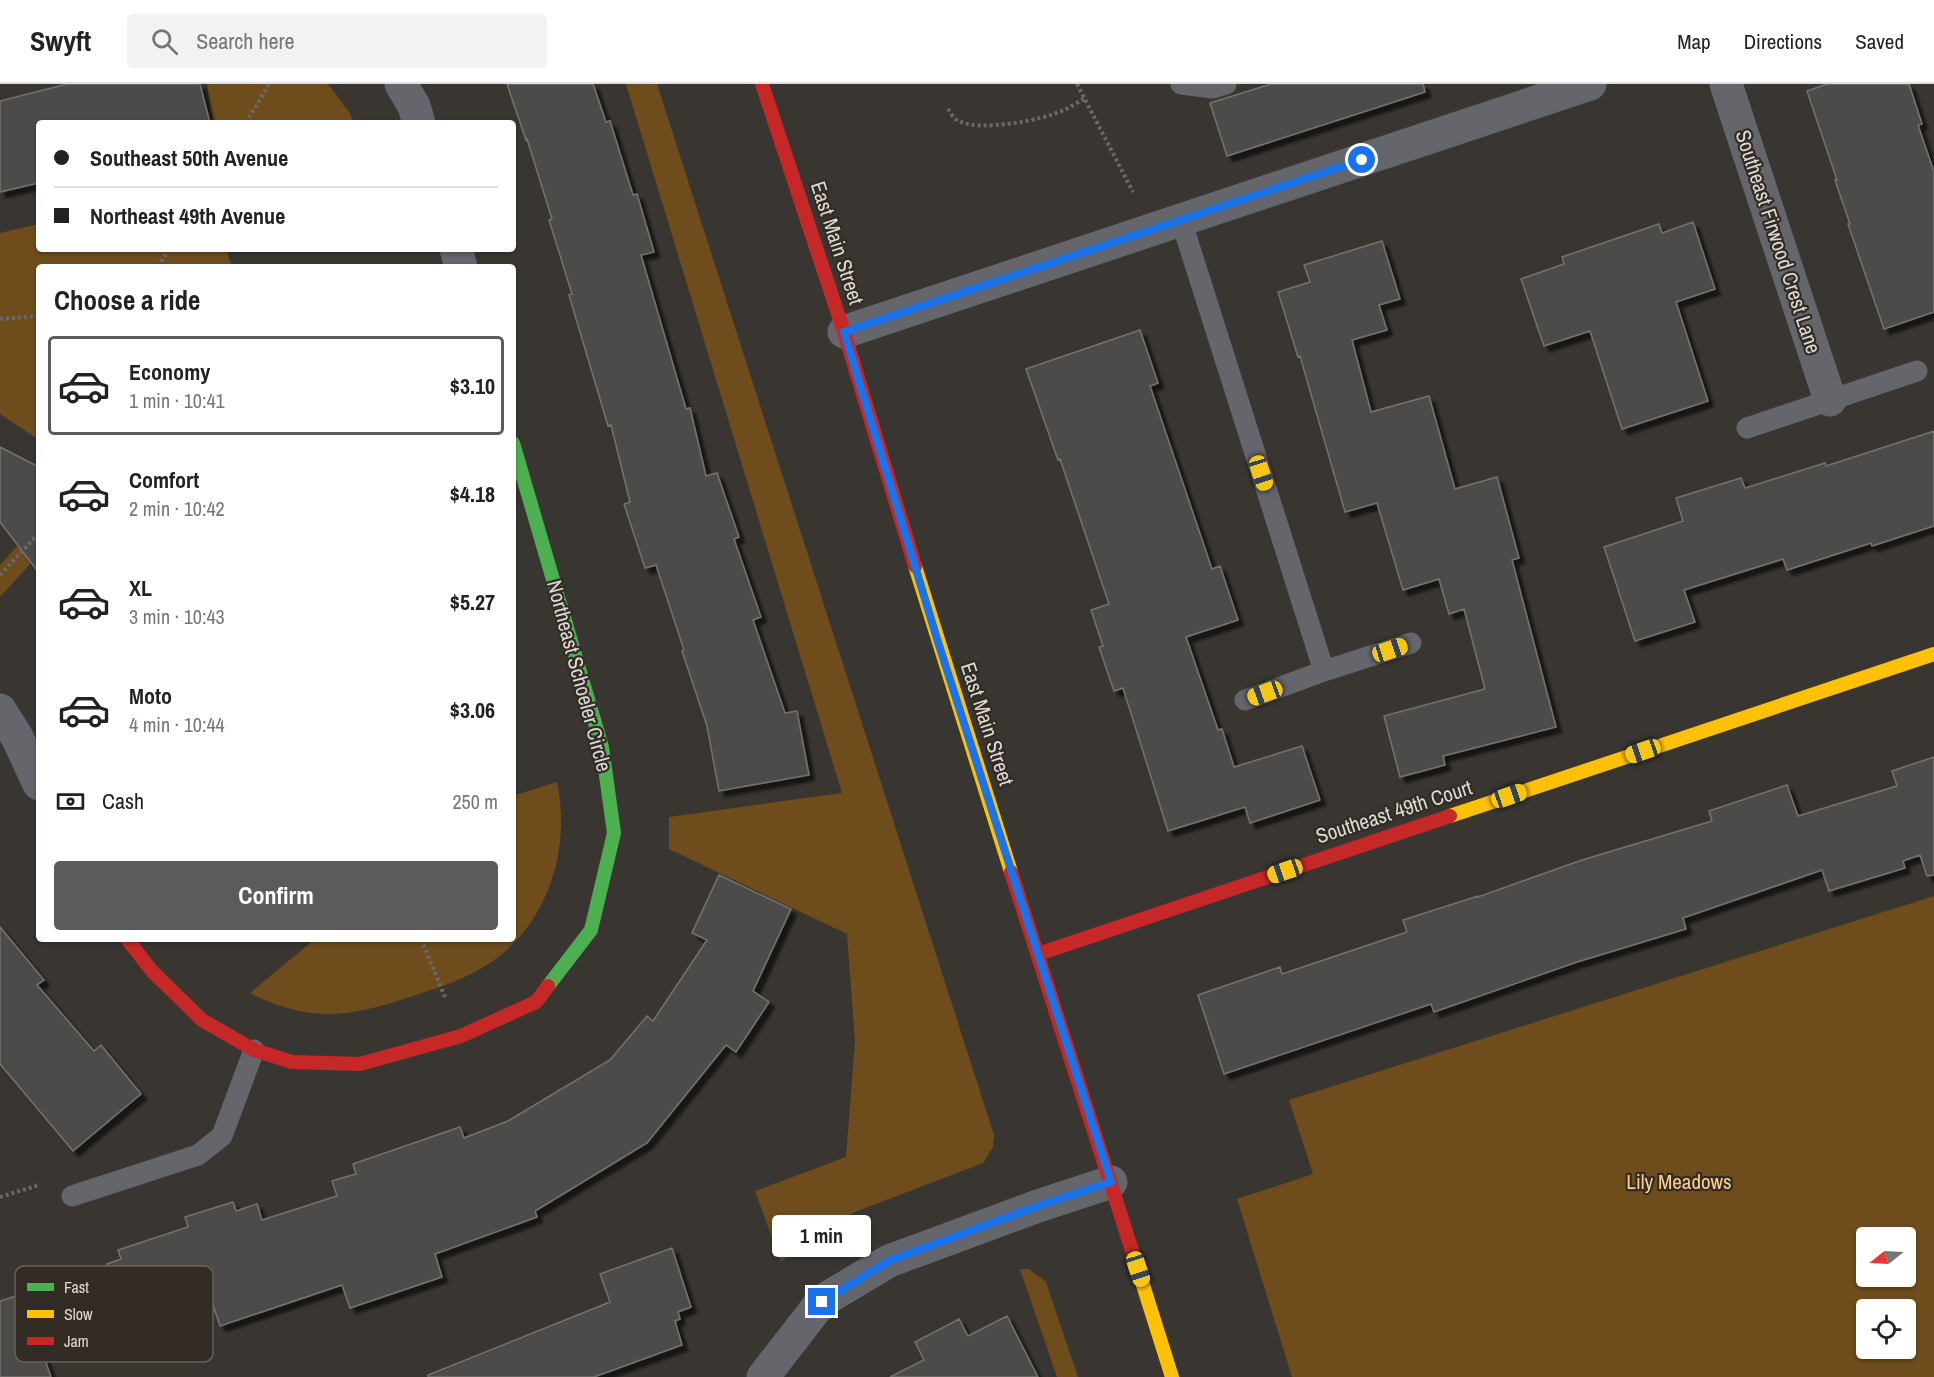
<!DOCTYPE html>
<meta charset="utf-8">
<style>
body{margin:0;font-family:"Archivo Narrow",sans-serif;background:#f2f2f2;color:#222;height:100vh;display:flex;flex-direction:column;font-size:22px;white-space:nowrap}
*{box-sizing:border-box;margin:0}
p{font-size:20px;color:#767676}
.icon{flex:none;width:33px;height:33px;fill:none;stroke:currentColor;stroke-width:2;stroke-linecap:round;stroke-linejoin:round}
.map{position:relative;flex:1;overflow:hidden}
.drawer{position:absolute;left:36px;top:180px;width:480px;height:678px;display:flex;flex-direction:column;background:#fff;border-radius:6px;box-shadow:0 2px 4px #0004}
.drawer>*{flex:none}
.guide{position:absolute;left:36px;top:36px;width:480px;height:132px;border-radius:6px;box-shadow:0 2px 4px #0004;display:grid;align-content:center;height:132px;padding:0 18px;background:#fff}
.needle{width:39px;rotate:252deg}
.buttons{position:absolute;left:1856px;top:1143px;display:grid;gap:12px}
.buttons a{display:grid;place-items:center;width:60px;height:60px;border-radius:6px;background:#fff;box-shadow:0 2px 4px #0004;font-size:30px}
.end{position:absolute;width:27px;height:27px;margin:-14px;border:8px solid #1a73e8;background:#fff;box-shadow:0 0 0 3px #fff}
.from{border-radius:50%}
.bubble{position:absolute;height:42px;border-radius:6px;background:#fff;box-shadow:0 2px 4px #0004;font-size:20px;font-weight:700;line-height:42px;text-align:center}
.car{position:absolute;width:18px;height:36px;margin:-18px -9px;border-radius:8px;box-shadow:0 0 4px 2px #0007;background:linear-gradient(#f5c518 24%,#345 0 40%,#f5c518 0 76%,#345 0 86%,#f5c518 0)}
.guide b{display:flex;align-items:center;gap:21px;height:57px;font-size:22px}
.guide b+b{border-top:2px solid #e0e0e0}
.guide i{width:15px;height:15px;background:#222}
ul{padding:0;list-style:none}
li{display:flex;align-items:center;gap:18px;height:99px;margin:0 12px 9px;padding:0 6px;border:3px solid transparent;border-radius:6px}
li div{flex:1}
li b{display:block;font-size:22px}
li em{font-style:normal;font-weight:700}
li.active{border-color:#5c5b59}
li>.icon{width:54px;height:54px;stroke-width:1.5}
h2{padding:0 18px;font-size:27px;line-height:72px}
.pay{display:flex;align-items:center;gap:15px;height:66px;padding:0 18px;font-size:22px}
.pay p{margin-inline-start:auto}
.button{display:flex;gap:12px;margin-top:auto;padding:12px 18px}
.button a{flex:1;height:69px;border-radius:6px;background:#5c5b59;color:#fff;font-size:24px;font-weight:700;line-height:69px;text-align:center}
header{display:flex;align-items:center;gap:36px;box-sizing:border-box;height:84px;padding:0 30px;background:#fff;border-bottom:2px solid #e0e0e0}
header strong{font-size:28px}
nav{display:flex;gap:33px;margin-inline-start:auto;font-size:21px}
.search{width:420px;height:54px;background:#f2f2f2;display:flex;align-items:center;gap:15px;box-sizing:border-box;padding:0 21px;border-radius:6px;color:#767676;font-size:22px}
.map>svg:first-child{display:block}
.green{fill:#6e4c1c;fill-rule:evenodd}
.building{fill:#4e4c49;stroke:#75726e;stroke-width:1.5;filter:url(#shadow)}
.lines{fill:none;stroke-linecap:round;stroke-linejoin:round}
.path{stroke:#69696c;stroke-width:4;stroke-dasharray:3 3;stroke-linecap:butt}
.lane{stroke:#64666c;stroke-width:21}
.street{stroke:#64666c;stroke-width:33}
.fast{stroke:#4caf50;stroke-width:14}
.slow{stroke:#ffc107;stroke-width:14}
.jam{stroke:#c62828;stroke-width:14}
.route{stroke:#1a73e8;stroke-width:8}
.labels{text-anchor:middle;stroke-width:4.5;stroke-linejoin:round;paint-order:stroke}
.street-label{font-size:21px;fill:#dedad6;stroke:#322c25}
.park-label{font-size:21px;fill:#fecd91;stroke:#322c25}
.key{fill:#322c25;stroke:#66605a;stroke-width:1.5}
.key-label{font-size:16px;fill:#dedad6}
</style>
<header>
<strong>Swyft</strong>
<div class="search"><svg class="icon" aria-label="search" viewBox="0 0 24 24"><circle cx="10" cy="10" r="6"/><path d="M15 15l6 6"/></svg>Search here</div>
<nav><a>Map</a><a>Directions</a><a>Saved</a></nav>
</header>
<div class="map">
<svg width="1934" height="1293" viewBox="0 0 1934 1293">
<defs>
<filter id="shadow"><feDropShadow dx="5.5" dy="5.5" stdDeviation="1.5" flood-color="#0009"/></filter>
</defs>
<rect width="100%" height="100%" fill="#393632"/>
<path class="green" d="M207 0H328L349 28 354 39H213Z
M626 0H657L994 1051 993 1063 983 1079 855 1128 810 1154 781 1178 755 1107 846 1073 855 958 847 850 669 765V733L842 709Z
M39 140V165H226L232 183H39V356L0 330V149Z
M39 438V470L0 513V481Z
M557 698C571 764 549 837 493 877 468 894 441 903 413 912 350 933 312 940 250 909L315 855H513V712Z
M1934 812V1293H1292L1237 1115 1313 1090 1289 1016ZM1866 1154H1905V1192H1866ZM1866 1226H1905V1264H1866Z
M1020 1185H1029L1046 1198 1078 1293H1057Z"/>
<path class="building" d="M67 0H200L210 39H39V99L0 108V17Z
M507 0H593L606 38 610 37 633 111 637 110 654 168 641 171 686 325 690 324 706 392 717 389 739 453 734 455 761 533 753 536 785 629 797 627 809 691 719 707 707 642 682 567 684 566 656 481 645 484 624 420 630 418 611 341 608 342 569 211 572 210 549 136 552 135 527 55 526 56Z
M1271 0H1423L1425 8 1227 72 1210 19Z
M1827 0H1909L1922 40 1918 41 1934 88V228L1884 245 1848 140H1850L1835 96H1837L1807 7Z
M1693 138 1715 205 1676 218 1708 317 1622 345 1590 247 1544 262 1521 195 1564 180 1562 173 1659 140 1662 149Z
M1382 157 1400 215 1379 221 1387 246 1352 256 1371 328 1429 312 1455 405 1497 393 1519 474 1512 476 1556 643 1443 672 1445 681 1400 693 1384 632 1485 605 1464 525 1449 530 1439 495 1403 506 1377 419 1345 428 1300 272 1298 273 1278 208 1310 198 1304 181Z
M1140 246 1158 299 1150 302 1212 485 1220 482 1238 536 1186 553 1218 646 1222 645 1234 683 1302 662 1320 716 1250 739 1245 723 1168 747 1123 604 1114 607 1099 563 1103 562 1091 526 1109 520 1060 375 1058 376 1026 285Z
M1934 347V442L1872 462 1871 459 1787 486 1783 475 1684 506 1695 538 1635 557 1604 463 1683 437 1676 414 1741 394 1745 404 1825 379 1826 382Z
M0 363 39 383V489L0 438Z
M1934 673V791L1927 792 1920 771 1903 777 1905 784 1829 807 1822 786 1683 834 1686 845 1577 878 1434 928 1431 920 1224 990 1198 911 1280 883 1282 890 1407 848 1403 836 1478 812V813L1582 776 1712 737 1709 727 1787 701 1798 732 1897 702 1892 687Z
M719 791 791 825 753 907 769 918 736 968 726 961 647 1059 535 1127 537 1133 435 1170 442 1193 350 1224 342 1201 220 1242 213 1221 130 1249 107 1180 121 1175 118 1166 188 1143 185 1133 233 1118 236 1127 257 1120 262 1136 337 1112 332 1097 356 1090 353 1080 460 1043 464 1054 508 1037 610 976 647 932 653 937 707 856 692 849Z
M0 843 44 896 37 901 94 967 101 961 141 1010 73 1067 0 980Z
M672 1164 691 1223 678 1228 680 1235 675 1237 682 1261 594 1293H428V1291L610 1218 600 1190Z
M39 1205 57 1263 42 1267 51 1293H0V1217Z
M1007 1232 1038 1293H890L924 1276 915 1258 959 1235 968 1252Z"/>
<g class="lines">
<path class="path" d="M1077 0 1133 108
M948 25C950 28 953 34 957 36 977 49 1043 36 1064 26 1071 23 1078 18 1085 14
M246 39 269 0
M158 183 169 165
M0 235 39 232
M0 491 39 449
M421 855 445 913
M0 1113 39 1101"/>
<path class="lane" d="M1181 0 1213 4 1226 0
M1181 136 1324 587
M1747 344 1917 287
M1245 616 1324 587 1411 559
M72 1112 198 1071 222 1052 254 966"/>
<path class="street" d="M401 0 414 22 419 39
M1726 0 1830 316
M456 165 461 183
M844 248 1590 0
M0 626 17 653 39 700
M763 1293 822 1217 889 1177 1038 1122 1111 1098"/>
<path class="fast" d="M513 359 602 663 614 749 591 846 548 902"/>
<path class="slow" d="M915 482 1011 788
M1450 732 1934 570
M1137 1182 1172 1293"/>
<path class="jam" d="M762 0 844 248 915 482
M1011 788 1137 1182
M127 855 152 887 202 936 254 966 292 978 360 980 461 952 536 918 548 902
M1038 870 1450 732"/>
</g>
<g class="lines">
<path class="route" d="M822 1218 889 1177 1038 1122 1111 1098 938 558 844 248 1362 76"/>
</g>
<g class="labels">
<g class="street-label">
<text transform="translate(1778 158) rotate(72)" y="7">Southeast Firwood Crest Lane</text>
<text transform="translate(837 159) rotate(72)" y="7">East Main Street</text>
<text transform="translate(579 592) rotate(75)" y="7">Northeast Schoeler Circle</text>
<text transform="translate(987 640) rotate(72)" y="7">East Main Street</text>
<text transform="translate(1394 728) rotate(-18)" y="7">Southeast 49th Court</text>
</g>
<g class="park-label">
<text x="1679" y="1105">Lily Meadows</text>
</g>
</g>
<rect x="15" y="1182" width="198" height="96" rx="9" class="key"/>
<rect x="27" y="1199" width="27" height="8" fill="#4caf50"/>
<rect x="27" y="1226" width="27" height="8" fill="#ffc107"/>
<rect x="27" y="1253" width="27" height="8" fill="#c62828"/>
<g class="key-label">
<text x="64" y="1209">Fast</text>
<text x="64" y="1236">Slow</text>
<text x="64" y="1263">Jam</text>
</g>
</svg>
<div class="buttons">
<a><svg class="needle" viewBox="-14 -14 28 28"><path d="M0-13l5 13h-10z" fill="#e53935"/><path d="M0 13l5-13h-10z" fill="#767676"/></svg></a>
<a><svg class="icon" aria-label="locate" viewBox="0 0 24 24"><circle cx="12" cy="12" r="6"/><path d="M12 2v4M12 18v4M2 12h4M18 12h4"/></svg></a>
</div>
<i class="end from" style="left:1362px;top:76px"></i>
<i class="end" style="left:822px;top:1218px"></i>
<div class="bubble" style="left:772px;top:1131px;width:99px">1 min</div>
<i class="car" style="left:1261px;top:389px;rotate:162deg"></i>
<i class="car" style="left:1390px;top:566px;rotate:72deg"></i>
<i class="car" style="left:1265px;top:609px;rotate:250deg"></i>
<i class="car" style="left:1643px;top:667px;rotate:251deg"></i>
<i class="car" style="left:1509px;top:712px;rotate:71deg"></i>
<i class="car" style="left:1285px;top:787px;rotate:251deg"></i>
<i class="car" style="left:1138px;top:1185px;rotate:162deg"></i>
<div class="guide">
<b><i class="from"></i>Southeast 50th Avenue</b>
<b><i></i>Northeast 49th Avenue</b>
</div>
<section class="drawer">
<h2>Choose a ride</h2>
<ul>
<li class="active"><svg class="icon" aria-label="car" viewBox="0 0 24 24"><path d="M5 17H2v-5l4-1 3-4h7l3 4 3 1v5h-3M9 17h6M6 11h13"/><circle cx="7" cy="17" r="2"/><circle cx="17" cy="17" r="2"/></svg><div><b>Economy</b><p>1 min · 10:41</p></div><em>$3.10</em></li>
<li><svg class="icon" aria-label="car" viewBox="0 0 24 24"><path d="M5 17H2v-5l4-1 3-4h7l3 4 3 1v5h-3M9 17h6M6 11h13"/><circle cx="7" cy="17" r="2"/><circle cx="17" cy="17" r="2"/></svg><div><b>Comfort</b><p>2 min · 10:42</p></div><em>$4.18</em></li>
<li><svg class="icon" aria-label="car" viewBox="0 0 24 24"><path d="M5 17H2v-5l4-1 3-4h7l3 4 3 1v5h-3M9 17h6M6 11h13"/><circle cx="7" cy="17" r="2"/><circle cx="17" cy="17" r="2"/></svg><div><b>XL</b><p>3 min · 10:43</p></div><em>$5.27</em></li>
<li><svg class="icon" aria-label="car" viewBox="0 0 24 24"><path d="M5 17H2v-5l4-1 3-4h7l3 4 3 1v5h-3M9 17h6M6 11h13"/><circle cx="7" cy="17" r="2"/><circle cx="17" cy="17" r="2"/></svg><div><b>Moto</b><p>4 min · 10:44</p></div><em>$3.06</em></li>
</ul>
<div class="pay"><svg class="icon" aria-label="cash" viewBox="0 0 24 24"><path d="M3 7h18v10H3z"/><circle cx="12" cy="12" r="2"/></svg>Cash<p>250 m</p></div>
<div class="button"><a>Confirm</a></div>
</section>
</div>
